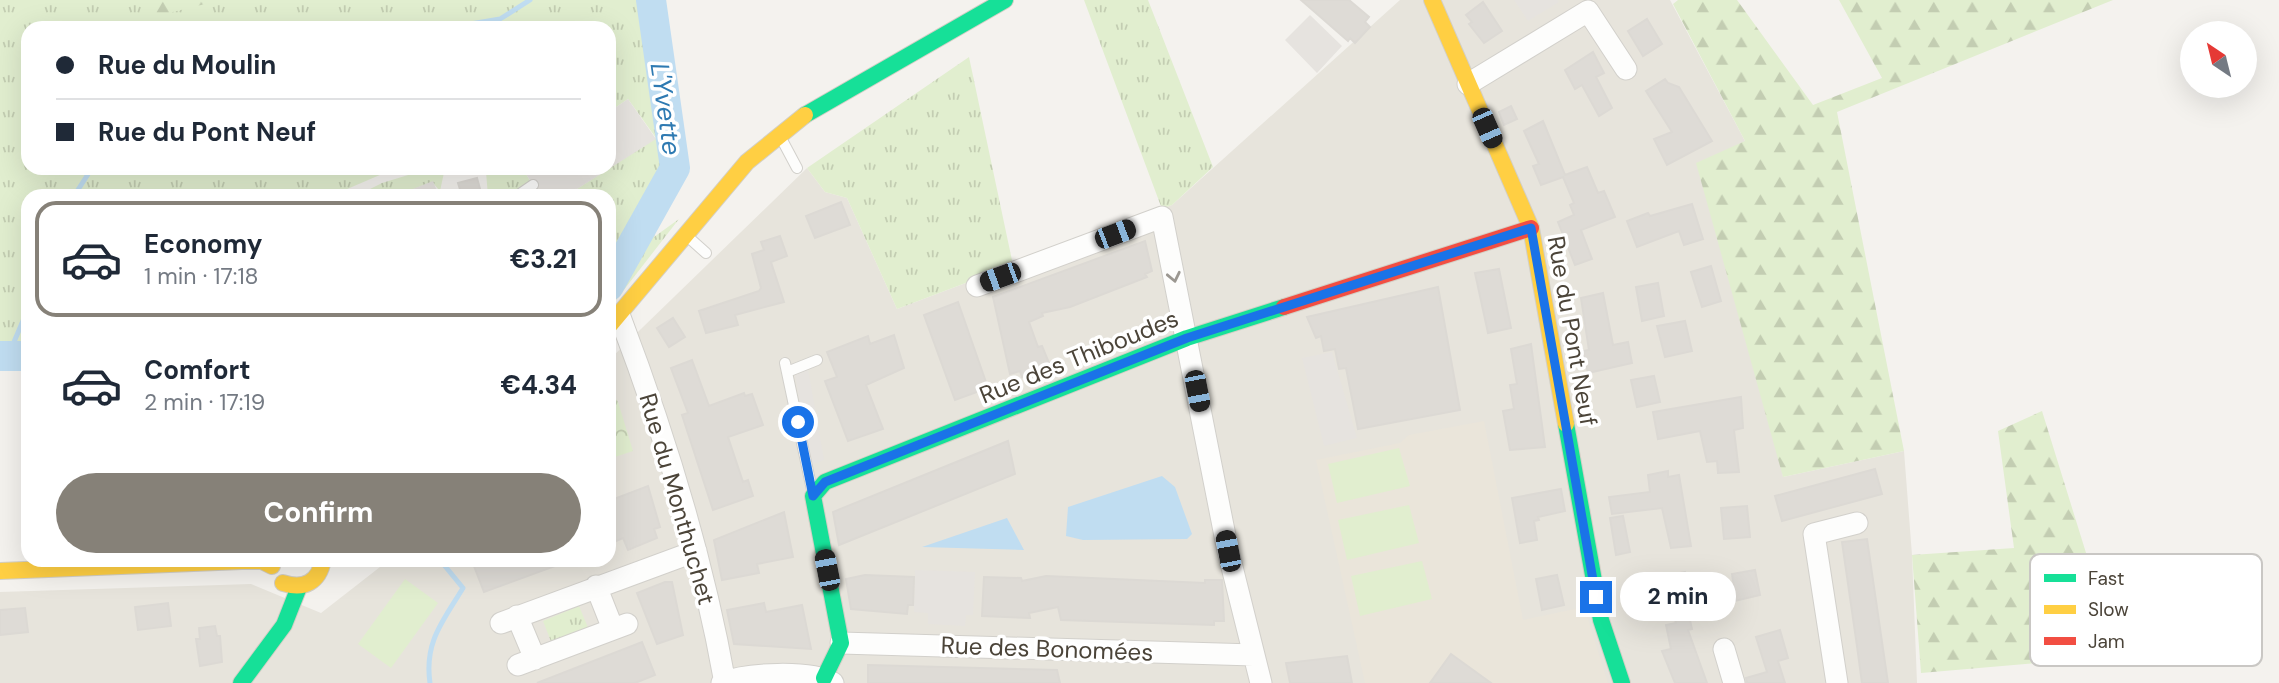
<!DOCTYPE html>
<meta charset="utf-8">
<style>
body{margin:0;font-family:"DM Sans",sans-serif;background:#f6f6f7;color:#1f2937;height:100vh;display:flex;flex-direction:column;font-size:26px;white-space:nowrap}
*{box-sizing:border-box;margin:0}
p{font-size:23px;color:#747a83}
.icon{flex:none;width:38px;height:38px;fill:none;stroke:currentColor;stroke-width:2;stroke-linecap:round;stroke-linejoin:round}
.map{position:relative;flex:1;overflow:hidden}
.side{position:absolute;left:21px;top:189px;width:595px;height:378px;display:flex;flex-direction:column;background:#fff;border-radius:21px;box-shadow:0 7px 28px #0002}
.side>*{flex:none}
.hud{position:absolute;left:21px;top:21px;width:595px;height:154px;border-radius:21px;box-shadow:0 7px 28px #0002;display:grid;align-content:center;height:154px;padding:0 35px;background:#fff}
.needle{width:46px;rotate:325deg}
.tools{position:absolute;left:2180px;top:21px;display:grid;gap:14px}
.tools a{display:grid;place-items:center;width:77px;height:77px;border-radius:50%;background:#fff;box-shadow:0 7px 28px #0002;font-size:35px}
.end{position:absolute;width:32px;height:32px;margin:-16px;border:9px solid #1a73e8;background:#fff;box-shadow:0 0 0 4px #fff}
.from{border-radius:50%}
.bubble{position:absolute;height:49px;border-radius:24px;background:#fff;box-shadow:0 7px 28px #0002;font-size:23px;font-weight:700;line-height:49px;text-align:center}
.car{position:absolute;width:21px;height:42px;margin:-21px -10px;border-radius:9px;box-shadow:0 0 5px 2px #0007;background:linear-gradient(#222 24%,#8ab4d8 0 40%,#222 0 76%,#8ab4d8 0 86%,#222 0)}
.hud b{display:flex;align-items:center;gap:24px;height:66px;font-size:26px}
.hud b+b{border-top:2px solid #e0e1e3}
.hud i{width:18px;height:18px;background:#1f2937}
ul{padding:12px 0 0;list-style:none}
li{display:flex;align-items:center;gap:21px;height:116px;margin:0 14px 10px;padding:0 21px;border:4px solid transparent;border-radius:21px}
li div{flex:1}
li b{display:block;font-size:26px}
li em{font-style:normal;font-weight:700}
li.current{border-color:#868178}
li>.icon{width:63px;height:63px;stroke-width:1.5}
.button{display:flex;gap:14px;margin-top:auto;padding:14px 35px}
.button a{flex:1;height:80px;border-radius:42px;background:#868178;color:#fff;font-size:28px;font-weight:700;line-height:80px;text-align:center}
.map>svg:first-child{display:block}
.residential{fill:#e7e4dc}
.education{fill:#eae5da}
.grass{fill:url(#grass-tufts)}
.forest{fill:url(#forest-firs)}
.park{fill:url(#park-crowns)}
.garden{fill:#e1eecf}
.parking{fill:#e6e3df}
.water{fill:#c0ddf1}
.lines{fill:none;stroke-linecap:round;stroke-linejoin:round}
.stream{stroke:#c0ddf1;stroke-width:5}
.river{stroke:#c0ddf1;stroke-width:30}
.building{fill:#dedbd6;stroke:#dcd9d4;stroke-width:2}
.lane-casing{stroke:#d2d0cb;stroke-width:12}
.street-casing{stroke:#d2d0cb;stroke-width:23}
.fast-casing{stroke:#d3cfc5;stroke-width:18}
.slow-casing{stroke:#d3cfc5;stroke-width:18}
.jam-casing{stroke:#d3cfc5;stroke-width:18}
.lane{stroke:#fdfdfc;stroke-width:10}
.street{stroke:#fdfdfc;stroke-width:21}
.fast{stroke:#16e098;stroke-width:16}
.slow{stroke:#ffcf43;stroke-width:16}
.jam{stroke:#f24e42;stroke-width:16}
.oneway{stroke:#9b9791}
.route{stroke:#1a73e8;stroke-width:9}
.labels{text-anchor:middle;stroke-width:7;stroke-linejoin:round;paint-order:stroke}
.street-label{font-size:24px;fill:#4b4439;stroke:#fff}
.water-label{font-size:26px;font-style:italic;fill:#2e7ab2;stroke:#fff}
.key{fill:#fff;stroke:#c9c7c4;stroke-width:2}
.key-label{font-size:19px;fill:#4b4439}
</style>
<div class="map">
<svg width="2279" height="683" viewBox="0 0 2279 683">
<defs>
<pattern id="grass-tufts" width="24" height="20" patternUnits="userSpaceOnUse" patternTransform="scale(1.75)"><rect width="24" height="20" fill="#e1eecf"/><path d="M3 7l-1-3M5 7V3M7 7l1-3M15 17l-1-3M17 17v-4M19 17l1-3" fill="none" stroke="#c3cdb2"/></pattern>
<pattern id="forest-firs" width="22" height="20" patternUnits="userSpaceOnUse" patternTransform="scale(1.75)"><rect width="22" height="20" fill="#e1eecf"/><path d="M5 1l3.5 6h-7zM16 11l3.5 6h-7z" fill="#c3cdb2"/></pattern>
<pattern id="park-crowns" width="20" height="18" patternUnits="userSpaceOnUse" patternTransform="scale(1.75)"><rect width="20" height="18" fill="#e1eecf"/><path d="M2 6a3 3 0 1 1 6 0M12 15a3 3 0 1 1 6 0" fill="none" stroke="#c3cdb2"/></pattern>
</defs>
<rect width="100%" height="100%" fill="#f4f2ee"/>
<path class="residential" d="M1400 0H1670L1745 141 1783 477 1904 451 1912 555 1917 683H0V592L251 584 321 613 389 560H609V360L807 168 825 192 847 198 897 309 1172 205Z"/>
<path class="education" d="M1484 421 1523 620 1584 607 1608 683H1365L1316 460 1400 443 1409 435Z"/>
<path class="grass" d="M0 0H661L677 143 654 237 679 219 609 309V196H566L656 138 628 99 609 112V28H28V168H396L331 196H28V368L0 366Z
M1084 0H1148L1213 167 1172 205 1162 209Z
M969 57 1013 265 897 309 847 198 825 192 807 168Z
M431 168H445L440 191 432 182 395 196H356L382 183Z
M489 168H522L535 188 523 196H488L486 172Z
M579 606 589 630 552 644 543 621Z"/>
<path class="forest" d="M140 0H221L157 16Z
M1678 0H1737L1813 105 1882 78 1839 0H2113L1837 112 1904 451 1783 477 1696 163 1745 141 1673 4Z
M2042 411 2118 656 1921 673 1912 555 2014 548 1998 431Z"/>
<path class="park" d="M609 388 618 402 633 451 609 459Z"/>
<path class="garden" d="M1399 448 1410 486 1337 503 1328 464Z
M1409 505 1419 543 1347 560 1338 520Z
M1422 561 1432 599 1360 616 1351 576Z
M405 579 438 603 391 668 358 644Z"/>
<path class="parking" d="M1514 0H1557L1559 2 1528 21Z
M1310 15 1342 46 1317 73 1285 40Z
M628 99 656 139 566 196H529L537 191 522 168H609V112Z
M433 181 439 196H395Z
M1332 352 1357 438 1324 446 1302 358Z
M808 369 824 460 811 465 795 375Z
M915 570 975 572 973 615H966L965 626 928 624V613L914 612Z"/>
<path class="water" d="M1162 476 1175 487 1192 534 1187 539 1083 540 1066 536 1068 507Z
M1007 518 1024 550 922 547Z"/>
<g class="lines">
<path class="stream" d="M447 28 500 19 530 0
M74 196 92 168
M8 356 28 309
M430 683C424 642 443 621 463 588L440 560"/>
<path class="river" d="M609 286 675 168 651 0
M0 356H28"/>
</g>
<path class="building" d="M1301 0H1349L1369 17 1365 22 1370 27 1355 43 1350 38 1348 41Z
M1483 2 1502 31 1484 43 1469 24 1472 22 1466 15Z
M1647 19 1662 44 1643 56 1628 31Z
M1593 52 1604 73 1596 77 1612 108 1599 116 1582 85 1575 89 1565 70Z
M1665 79 1668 83 1679 87 1712 141 1667 165 1654 139 1672 132 1646 91Z
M1511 106 1517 119 1504 125 1499 112Z
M1543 121 1565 175 1587 167 1598 193 1604 191 1615 217 1581 230 1592 259 1575 265 1558 222 1574 215 1570 205 1574 203 1563 177 1541 185 1533 166 1539 164 1524 131Z
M477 178 482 196H462L458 183Z
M841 202 850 225 815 238 806 216Z
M1692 204 1703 239 1684 245 1679 231 1637 247 1627 221 1648 213 1650 216Z
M780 236 787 256 771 262 784 302 735 315 738 325 706 333 699 311 759 291 761 288 752 254 764 250 761 242Z
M1145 241 1152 271 1145 274 1147 277 1070 307 1042 313 1043 316 1029 322 1038 347 1042 346 1049 363 1041 366 1042 370 1022 377 1020 371 1010 374 993 297Z
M1711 266 1721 301 1702 307 1691 272Z
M1499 269 1511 328 1488 333 1475 273Z
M1658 283 1664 316 1642 321 1636 287Z
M1438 287 1460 410 1358 429 1346 368 1339 369 1335 349 1324 351 1321 336 1316 338 1307 317Z
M1603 293 1613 345 1628 342 1632 363 1588 373 1583 351 1589 350 1581 298Z
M958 302 988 388 955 400 924 315Z
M673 318 685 337 669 347 657 328Z
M1685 321 1692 351 1665 357 1657 326Z
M894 335 904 368 866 385 883 429 848 441 825 381 837 377 827 352 868 336 870 344Z
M1531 344 1545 447 1510 450 1503 411 1514 409 1510 385 1517 384 1511 349Z
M692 360 709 406 744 393 745 396 752 394 763 425 728 437 743 482 748 480 753 496 713 510 682 415 688 413 671 368Z
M1654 376 1660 402 1637 407 1631 380Z
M1741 397 1743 428 1734 430 1739 472 1718 473 1717 461 1707 462 1700 431 1658 439 1653 412Z
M1008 441 1015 474 839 545 833 512Z
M1875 469 1882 494 1782 521 1775 496Z
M1668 471V477L1679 475 1691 546 1671 548 1662 508 1612 514 1609 497 1650 492 1648 475Z
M648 486 660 527 654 529 657 538 628 550 623 538 609 544V501Z
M1561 489 1565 511 1538 517 1539 520 1534 521 1537 540 1520 543 1512 498Z
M1747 506 1750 537 1724 539 1721 508Z
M784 512 793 557 757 564 759 573 722 580 714 540Z
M1623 516 1630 552 1616 555 1610 518Z
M1867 539 1888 683H1862L1857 646 1842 542Z
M489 560H565L566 562 484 592 474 566Z
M1755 570 1760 595 1688 612 1692 629 1688 630 1707 683H1675L1662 651 1671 649 1666 625 1676 623 1665 576 1685 572 1691 597 1734 587 1732 574Z
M865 575 914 577 913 605H908L907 614 851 609 846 579Z
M1557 575 1564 605 1542 610 1536 579Z
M1046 576 1205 583V580H1222L1224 621H1214V625L1061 620 1058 607 1029 613 1030 618 982 616 984 577 1021 578 1022 581Z
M665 582H672L683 635 657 644 637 593Z
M168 603 171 626 138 630 135 607Z
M764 603 766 612 802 605 811 649 734 644 727 610Z
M25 608 28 632 0 635V610Z
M215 626 217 636H220L222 662 200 666 196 639H200L199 628Z
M1780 630 1788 658 1778 661 1785 683H1747L1746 678 1767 672 1756 637Z
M642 642 655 675 635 683H537Z
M1451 654 1491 683H1430Z
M1347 656 1352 683H1290L1286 663Z
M868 665 1057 670 1060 683H868Z"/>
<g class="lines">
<g class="lane-casing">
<path id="lane" d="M781 138 797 168
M517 196 533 185
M687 236 706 253
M785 363 812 490
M787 372 817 360"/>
</g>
<g class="street-casing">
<path id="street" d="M1468 84 1588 11 1626 69
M977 286 1162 217 1228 551 1261 683
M620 317C665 435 703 559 725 683
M596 586 613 629
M517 616 535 659
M501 623 696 551
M841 643 1254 655
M1724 649 1734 683
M518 665 627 624
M722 683C746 673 810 670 833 683
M1837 683 1814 534 1857 523"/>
</g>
<g class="fast-casing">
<path id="fast" d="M805 115 1005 0
M1566 424 1601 620 1622 683
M824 678 841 643 813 496 825 482 1187 338 1284 307
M241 683 284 625 299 587"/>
</g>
<g class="slow-casing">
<path id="slow" d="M1432 0 1531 228 1566 424
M609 326 747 162 805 115
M0 571 242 561H262L272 566
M283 583C304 590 319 582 323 560"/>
</g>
<g class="jam-casing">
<path id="jam" d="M1284 307 1531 228"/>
</g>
<use href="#lane" class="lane"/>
<use href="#street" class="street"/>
<use href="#fast" class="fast"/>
<use href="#slow" class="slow"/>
<use href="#jam" class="jam"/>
</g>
<defs><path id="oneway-chevron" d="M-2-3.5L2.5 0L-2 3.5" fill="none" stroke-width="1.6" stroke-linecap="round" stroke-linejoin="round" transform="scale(1.75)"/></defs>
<use class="oneway" href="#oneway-chevron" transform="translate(1174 277) rotate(78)"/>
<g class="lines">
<path class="route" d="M798 422 813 496 825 482 1187 338 1531 228 1596 597"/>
</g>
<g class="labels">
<g class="street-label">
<text transform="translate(1572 331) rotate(80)" y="8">Rue du Pont Neuf</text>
<text transform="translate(1079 357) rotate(-22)" y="8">Rue des Thiboudes</text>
<text transform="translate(677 499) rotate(74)" y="8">Rue du Monthuchet</text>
<text transform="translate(1047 649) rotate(2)" y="8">Rue des Bonomées</text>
</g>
<g class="water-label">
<text transform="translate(666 109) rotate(82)" y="9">L'Yvette</text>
</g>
</g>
<rect x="2030" y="554" width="232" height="112" rx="10" class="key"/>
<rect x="2044" y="574" width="32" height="8" fill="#16e098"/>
<rect x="2044" y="605" width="32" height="9" fill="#ffcf43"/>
<rect x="2044" y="637" width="32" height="8" fill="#f24e42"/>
<g class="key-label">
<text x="2088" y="585">Fast</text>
<text x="2088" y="616">Slow</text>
<text x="2088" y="648">Jam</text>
</g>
</svg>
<div class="tools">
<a><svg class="needle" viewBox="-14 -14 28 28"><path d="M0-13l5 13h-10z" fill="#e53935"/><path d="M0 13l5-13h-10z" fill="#747a83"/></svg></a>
</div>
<i class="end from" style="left:798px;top:422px"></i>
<i class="end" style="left:1596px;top:597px"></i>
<div class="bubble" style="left:1620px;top:572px;width:116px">2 min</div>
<i class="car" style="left:1487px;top:128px;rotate:156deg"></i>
<i class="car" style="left:1115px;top:234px;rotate:69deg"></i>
<i class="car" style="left:1000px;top:277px;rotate:250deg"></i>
<i class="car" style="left:1197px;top:391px;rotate:169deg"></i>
<i class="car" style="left:1228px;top:551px;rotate:349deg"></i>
<i class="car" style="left:827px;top:570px;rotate:349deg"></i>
<div class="hud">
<b><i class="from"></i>Rue du Moulin</b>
<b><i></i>Rue du Pont Neuf</b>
</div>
<section class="side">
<ul>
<li class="current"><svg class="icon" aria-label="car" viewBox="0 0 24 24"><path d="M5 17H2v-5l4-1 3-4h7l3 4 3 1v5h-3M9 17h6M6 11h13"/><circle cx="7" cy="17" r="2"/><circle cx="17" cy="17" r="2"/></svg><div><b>Economy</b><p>1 min · 17:18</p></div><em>€3.21</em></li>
<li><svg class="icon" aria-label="car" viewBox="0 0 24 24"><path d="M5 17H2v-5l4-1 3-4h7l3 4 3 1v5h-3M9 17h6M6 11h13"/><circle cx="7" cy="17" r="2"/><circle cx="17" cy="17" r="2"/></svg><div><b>Comfort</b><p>2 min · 17:19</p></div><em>€4.34</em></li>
</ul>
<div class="button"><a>Confirm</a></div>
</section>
</div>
